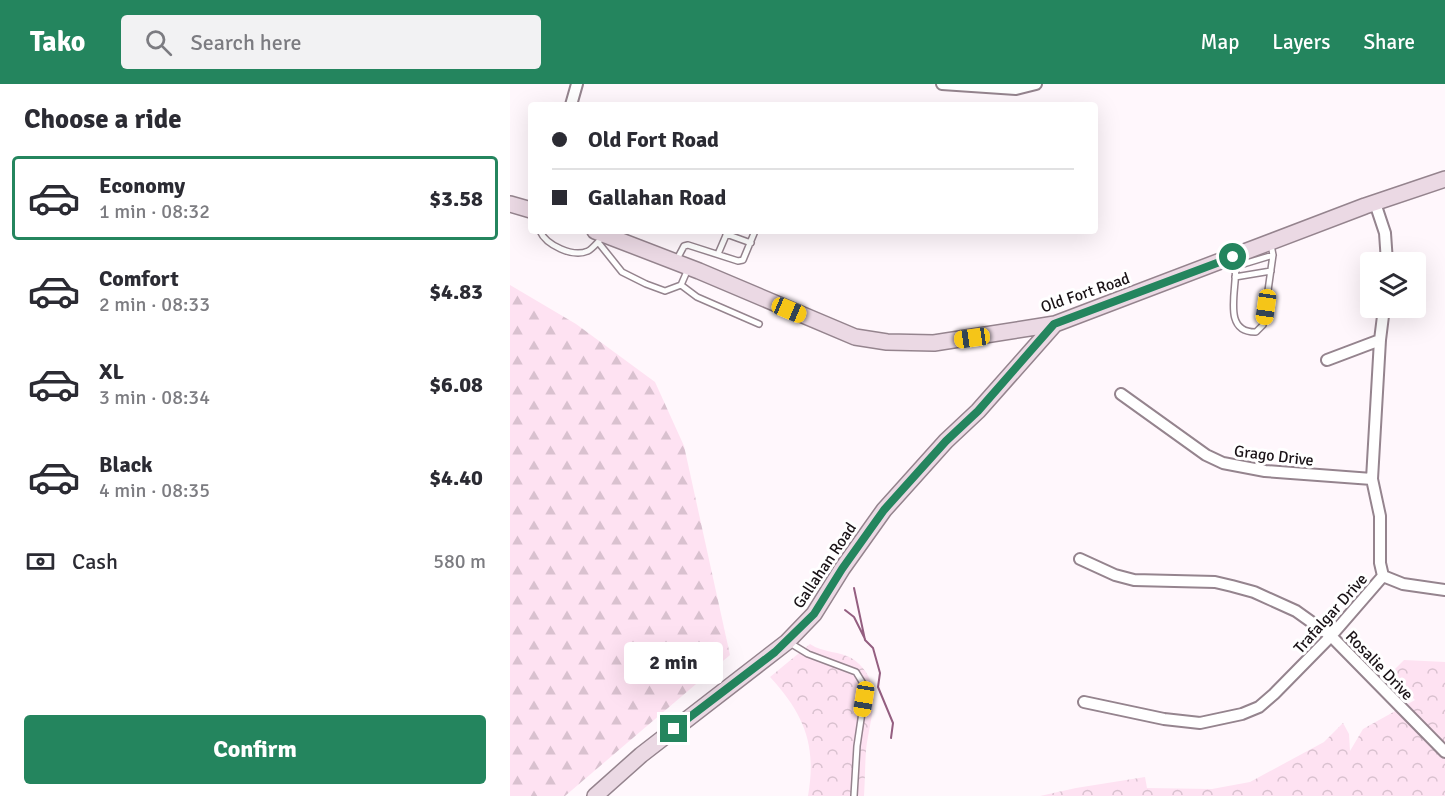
<!DOCTYPE html>
<meta charset="utf-8">
<style>
body{margin:0;font-family:Signika,sans-serif;background:#f2f2f3;color:#2b2b33;height:100vh;display:flex;flex-direction:column;font-size:22px;white-space:nowrap}
*{box-sizing:border-box;margin:0}
p{font-size:20px;color:#7c7c81}
.icon{flex:none;width:33px;height:33px;fill:none;stroke:currentColor;stroke-width:2;stroke-linecap:round;stroke-linejoin:round}
.map{position:relative;flex:1;overflow:hidden}
.panel{display:flex;flex-direction:column;background:#fff;width:510px}
.panel>*{flex:none}
.banner{position:absolute;left:18px;top:18px;width:570px;height:132px;border-radius:6px;box-shadow:0 6px 24px #0002;display:grid;align-content:center;height:132px;padding:0 24px;background:#fff}
.buttons{position:absolute;left:850px;top:168px;display:grid;gap:12px}
.buttons a{display:grid;place-items:center;width:66px;height:66px;border-radius:6px;background:#fff;box-shadow:0 6px 24px #0002;font-size:30px}
.end{position:absolute;width:27px;height:27px;margin:-14px;border:8px solid #24855e;background:#fff;box-shadow:0 0 0 3px #fff}
.from{border-radius:50%}
.bubble{position:absolute;height:42px;border-radius:6px;background:#fff;box-shadow:0 6px 24px #0002;font-size:20px;font-weight:800;line-height:42px;text-align:center}
.car{position:absolute;width:18px;height:36px;margin:-18px -9px;border-radius:8px;box-shadow:0 0 4px 2px #0007;background:linear-gradient(#f5c518 24%,#345 0 40%,#f5c518 0 76%,#345 0 86%,#f5c518 0)}
.banner b{display:flex;align-items:center;gap:21px;height:57px;font-size:22px}
.banner b+b{border-top:2px solid #e1e1e2}
.banner i{width:15px;height:15px;background:#2b2b33}
ul{padding:0;list-style:none}
li{display:flex;align-items:center;gap:18px;height:84px;margin:0 12px 9px;padding:0 12px;border:3px solid transparent;border-radius:6px}
li div{flex:1}
li b{display:block;font-size:22px}
li em{font-style:normal;font-weight:800}
li.active{border-color:#24855e}
li>.icon{width:54px;height:54px;stroke-width:1.5}
h2{padding:0 24px;font-size:27px;line-height:72px}
.pay{display:flex;align-items:center;gap:15px;height:66px;padding:0 24px;font-size:22px}
.pay p{margin-inline-start:auto}
.cta{display:flex;gap:12px;margin-top:auto;padding:12px 24px}
.cta a{flex:1;height:69px;border-radius:6px;background:#24855e;color:#fff;font-size:24px;font-weight:800;line-height:69px;text-align:center}
header{display:flex;align-items:center;gap:36px;box-sizing:border-box;height:84px;padding:0 30px;background:#24855e;color:#fff}
header strong{font-size:28px}
nav{display:flex;gap:33px;margin-inline-start:auto;font-size:21px}
.search{width:420px;height:54px;background:#f2f2f3;display:flex;align-items:center;gap:15px;box-sizing:border-box;padding:0 21px;border-radius:6px;color:#7c7c81;font-size:22px}
main{display:flex;flex:1;min-height:0}
.map>svg:first-child{display:block}
.forest{fill:url(#forest-firs)}
.park{fill:url(#park-crowns)}
.lines{fill:none;stroke-linecap:round;stroke-linejoin:round}
.stream{stroke:#945e80;stroke-width:2}
.lane-casing{stroke:#95848e;stroke-width:8}
.street-casing{stroke:#95848e;stroke-width:14}
.secondary-casing{stroke:#95848e;stroke-width:18}
.lane{stroke:#fff;stroke-width:5}
.street{stroke:#fff;stroke-width:10}
.secondary{stroke:#ebd9e4;stroke-width:15}
.route{stroke:#24855e;stroke-width:8}
.labels{text-anchor:middle;stroke-width:6;stroke-linejoin:round;paint-order:stroke}
.street-label{font-size:16px;fill:#191216;stroke:#fff}
</style>
<header>
<strong>Tako</strong>
<div class="search"><svg class="icon" aria-label="search" viewBox="0 0 24 24"><circle cx="10" cy="10" r="6"/><path d="M15 15l6 6"/></svg>Search here</div>
<nav><a>Map</a><a>Layers</a><a>Share</a></nav>
</header>
<main>
<section class="panel">
<h2>Choose a ride</h2>
<ul>
<li class="active"><svg class="icon" aria-label="car" viewBox="0 0 24 24"><path d="M5 17H2v-5l4-1 3-4h7l3 4 3 1v5h-3M9 17h6M6 11h13"/><circle cx="7" cy="17" r="2"/><circle cx="17" cy="17" r="2"/></svg><div><b>Economy</b><p>1 min · 08:32</p></div><em>$3.58</em></li>
<li><svg class="icon" aria-label="car" viewBox="0 0 24 24"><path d="M5 17H2v-5l4-1 3-4h7l3 4 3 1v5h-3M9 17h6M6 11h13"/><circle cx="7" cy="17" r="2"/><circle cx="17" cy="17" r="2"/></svg><div><b>Comfort</b><p>2 min · 08:33</p></div><em>$4.83</em></li>
<li><svg class="icon" aria-label="car" viewBox="0 0 24 24"><path d="M5 17H2v-5l4-1 3-4h7l3 4 3 1v5h-3M9 17h6M6 11h13"/><circle cx="7" cy="17" r="2"/><circle cx="17" cy="17" r="2"/></svg><div><b>XL</b><p>3 min · 08:34</p></div><em>$6.08</em></li>
<li><svg class="icon" aria-label="car" viewBox="0 0 24 24"><path d="M5 17H2v-5l4-1 3-4h7l3 4 3 1v5h-3M9 17h6M6 11h13"/><circle cx="7" cy="17" r="2"/><circle cx="17" cy="17" r="2"/></svg><div><b>Black</b><p>4 min · 08:35</p></div><em>$4.40</em></li>
</ul>
<div class="pay"><svg class="icon" aria-label="cash" viewBox="0 0 24 24"><path d="M3 7h18v10H3z"/><circle cx="12" cy="12" r="2"/></svg>Cash<p>580 m</p></div>
<div class="cta"><a>Confirm</a></div>
</section>
<div class="map">
<svg width="935" height="712" viewBox="0 0 935 712">
<defs>
<pattern id="forest-firs" width="22" height="20" patternUnits="userSpaceOnUse" patternTransform="scale(1.5)"><rect width="22" height="20" fill="#fee2f2"/><path d="M5 1l3.5 6h-7zM16 11l3.5 6h-7z" fill="#d9c1cf"/></pattern>
<pattern id="park-crowns" width="20" height="18" patternUnits="userSpaceOnUse" patternTransform="scale(1.5)"><rect width="20" height="18" fill="#fee2f2"/><path d="M2 6a3 3 0 1 1 6 0M12 15a3 3 0 1 1 6 0" fill="none" stroke="#d9c1cf"/></pattern>
</defs>
<rect width="100%" height="100%" fill="#fff7fc"/>
<path class="forest" d="M0 201 66 240 145 298 174 362 220 571 55 712H0Z"/>
<path class="park" d="M300 560C313 569 330 567 343 575 352 581 359 591 362 601 367 618 358 647 356 666 355 681 355 697 354 712H298C307 661 294 630 260 593Z
M894 576 935 578V712H530L566 704 635 693 637 704 702 705 740 698 814 658 833 639 839 650 840 667 853 645 905 616 880 590Z"/>
<g class="lines">
<path class="stream" d="M344 504 355 556 363 564 370 589 368 603 383 639 381 654
M335 526 344 533 355 555"/>
<g class="lane-casing">
<path id="lane" d="M30 147C36 161 63 174 78 167 82 165 86 160 89 157
M216 150 241 159
M88 158 112 188 136 200 155 207 171 201
M208 170 217 149
M724 174C732 194 707 249 746 248L753 241 754 235 763 171 761 161
M166 177 174 162 178 161 228 177 233 176 245 147
M727 182 763 171
M178 185 171 201 187 213 249 240
M725 193 761 187
M280 559 298 570 346 588 354 601V615L347 662 344 712"/>
</g>
<g class="street-casing">
<path id="street" d="M432 0 506 5 526 0
M61 21 67 0
M865 119 875 149 877 178
M817 276 870 256
M611 310 696 371 713 379 755 387 862 395
M570 475 605 491 624 496 705 498 722 502 744 508 786 527 821 552 935 668
M873 492 893 500 935 506
M574 618 654 635 690 639 732 630 749 623 764 610 821 552 873 492 870 479V432L862 395 870 256 874 224"/>
</g>
<g class="secondary-casing">
<path id="secondary" d="M0 120 21 126
M85 147 189 187 345 253 377 258 424 259 545 240 855 122 935 95
M85 712 131 671 277 558 304 530 332 485 374 426 436 357 468 327 545 240"/>
</g>
<use href="#lane" class="lane"/>
<use href="#street" class="street"/>
<use href="#secondary" class="secondary"/>
</g>
<g class="lines">
<path class="route" d="M164 645 265 568 304 530 332 485 374 426 436 357 468 327 544 240 723 173"/>
</g>
<g class="labels">
<g class="street-label">
<text transform="translate(575 208) rotate(-19)" y="6">Old Fort Road</text>
<text transform="translate(764 371) rotate(7)" y="6">Grago Drive</text>
<text transform="translate(314 481) rotate(-56)" y="6">Gallahan Road</text>
<text transform="translate(820 529) rotate(-48)" y="6">Trafalgar Drive</text>
<text transform="translate(870 581) rotate(46)" y="6">Rosalie Drive</text>
</g>
</g>
</svg>
<div class="buttons">
<a><svg class="icon" aria-label="layers" viewBox="0 0 24 24"><path d="M12 4l9 5-9 5-9-5zM3 14l9 5 9-5"/></svg></a>
</div>
<i class="end from" style="left:723px;top:173px"></i>
<i class="end" style="left:164px;top:645px"></i>
<div class="bubble" style="left:114px;top:558px;width:99px">2 min</div>
<i class="car" style="left:756px;top:223px;rotate:188deg"></i>
<i class="car" style="left:279px;top:226px;rotate:113deg"></i>
<i class="car" style="left:462px;top:254px;rotate:262deg"></i>
<i class="car" style="left:354px;top:615px;rotate:189deg"></i>
<div class="banner">
<b><i class="from"></i>Old Fort Road</b>
<b><i></i>Gallahan Road</b>
</div>
</div>
</main>
